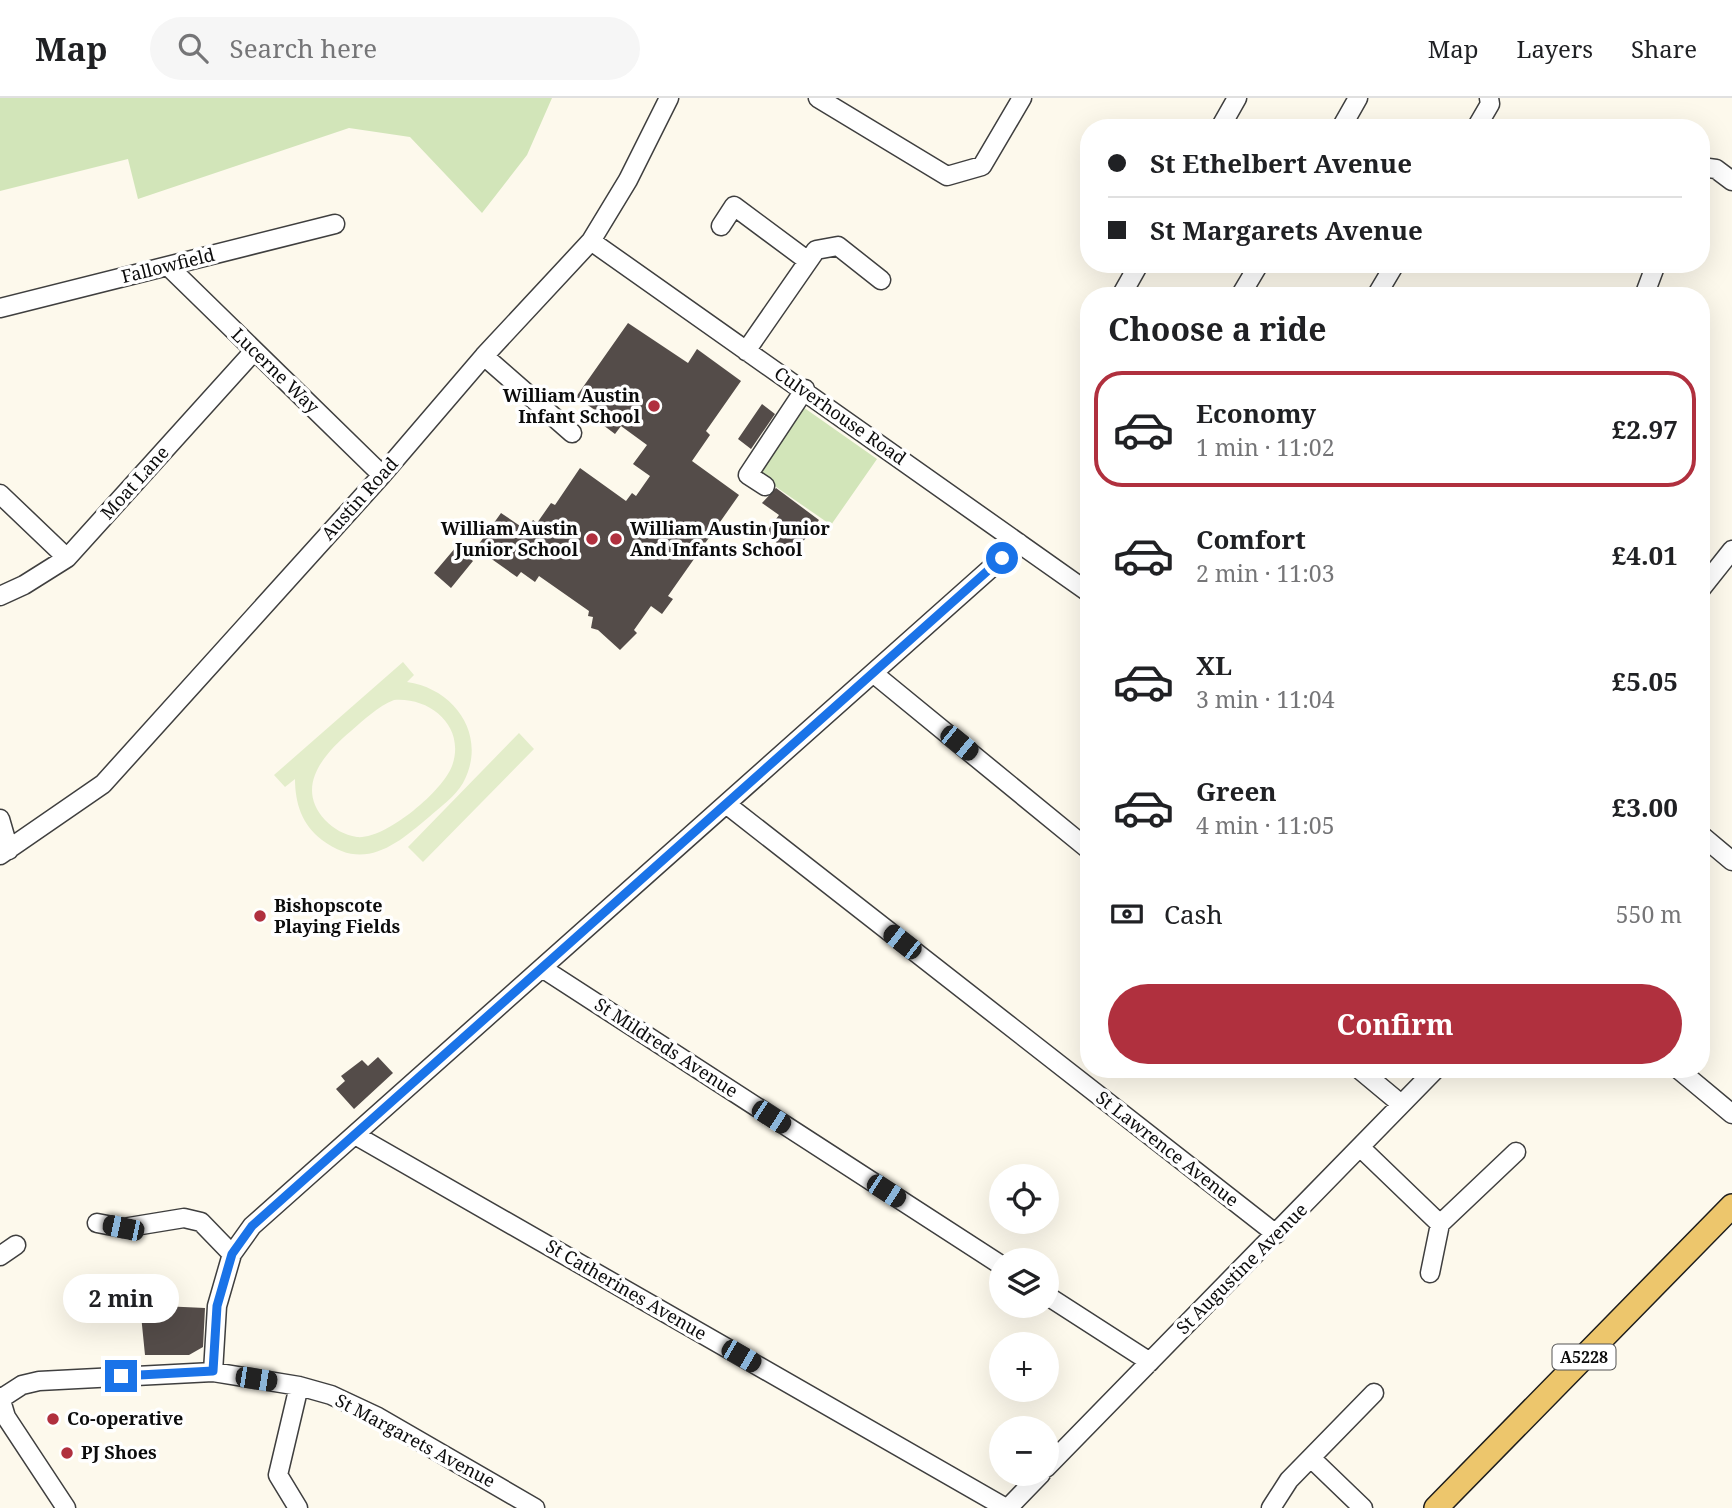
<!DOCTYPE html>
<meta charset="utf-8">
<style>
body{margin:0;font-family:"Noto Serif",serif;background:#f6f6f6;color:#202124;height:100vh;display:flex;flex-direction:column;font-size:26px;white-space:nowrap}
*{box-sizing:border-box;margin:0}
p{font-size:23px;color:#757577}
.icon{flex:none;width:38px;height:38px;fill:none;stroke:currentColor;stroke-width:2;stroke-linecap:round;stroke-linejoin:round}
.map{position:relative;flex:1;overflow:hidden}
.side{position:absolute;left:1080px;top:189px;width:630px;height:791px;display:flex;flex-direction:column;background:#fff;border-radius:28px;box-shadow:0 7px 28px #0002}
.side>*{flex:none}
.top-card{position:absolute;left:1080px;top:21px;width:630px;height:154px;border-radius:28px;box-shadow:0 7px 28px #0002;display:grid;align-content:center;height:154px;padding:0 28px;background:#fff}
.buttons{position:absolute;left:989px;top:1066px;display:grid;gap:14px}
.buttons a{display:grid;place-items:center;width:70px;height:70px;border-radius:50%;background:#fff;box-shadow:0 7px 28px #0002;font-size:35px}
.end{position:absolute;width:32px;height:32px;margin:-16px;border:9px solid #1a73e8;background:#fff;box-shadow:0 0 0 4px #fff}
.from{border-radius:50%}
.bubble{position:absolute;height:49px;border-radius:24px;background:#fff;box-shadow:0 7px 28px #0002;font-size:23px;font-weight:700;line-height:49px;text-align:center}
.car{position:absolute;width:21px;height:42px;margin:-21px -10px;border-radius:9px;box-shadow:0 0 5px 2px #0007;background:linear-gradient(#222 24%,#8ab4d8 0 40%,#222 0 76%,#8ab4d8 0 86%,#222 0)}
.top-card b{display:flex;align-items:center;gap:24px;height:66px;font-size:26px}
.top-card b+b{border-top:2px solid #e0e0e0}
.top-card i{width:18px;height:18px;background:#202124}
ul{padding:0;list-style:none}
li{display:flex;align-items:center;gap:21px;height:116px;margin:0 14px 10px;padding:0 14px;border:4px solid transparent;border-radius:28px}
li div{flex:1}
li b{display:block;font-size:26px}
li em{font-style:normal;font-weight:700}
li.selected{border-color:#b0303e}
li>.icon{width:63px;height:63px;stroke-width:1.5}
h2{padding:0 28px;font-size:32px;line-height:84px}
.pay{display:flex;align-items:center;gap:18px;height:77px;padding:0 28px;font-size:26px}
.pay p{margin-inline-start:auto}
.cta{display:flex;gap:14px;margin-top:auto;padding:14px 28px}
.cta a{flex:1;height:80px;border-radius:42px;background:#b0303e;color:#fff;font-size:28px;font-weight:700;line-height:80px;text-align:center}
header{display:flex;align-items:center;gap:42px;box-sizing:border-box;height:98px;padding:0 35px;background:#fff;border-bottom:2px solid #e0e0e0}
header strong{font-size:33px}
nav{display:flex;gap:38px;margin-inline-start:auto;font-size:24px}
.search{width:490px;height:63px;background:#f6f6f6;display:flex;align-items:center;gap:18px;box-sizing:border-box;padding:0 24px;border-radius:38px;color:#757577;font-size:26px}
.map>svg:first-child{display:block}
.green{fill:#d2e5b9}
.pitch{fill:#e3edca;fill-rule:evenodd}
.building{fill:#544c49}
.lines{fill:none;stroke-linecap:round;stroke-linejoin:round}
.minor-casing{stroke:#3f3f3f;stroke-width:21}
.major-casing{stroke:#1d1d1d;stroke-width:26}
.minor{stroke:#fff;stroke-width:18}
.major{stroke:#edc66c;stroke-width:23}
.route{stroke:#1a73e8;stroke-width:9}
.poi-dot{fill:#b0303e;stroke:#fff;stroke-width:2.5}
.labels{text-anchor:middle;stroke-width:7;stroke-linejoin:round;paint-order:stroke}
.shield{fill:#fff;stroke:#555;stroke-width:2}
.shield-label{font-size:16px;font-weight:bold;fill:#0c0c0c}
.street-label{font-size:18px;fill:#0c0c0c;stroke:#fff}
.poi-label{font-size:18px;font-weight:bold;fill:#0c0c0c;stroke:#fff;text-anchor:start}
</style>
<header>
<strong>Map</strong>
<div class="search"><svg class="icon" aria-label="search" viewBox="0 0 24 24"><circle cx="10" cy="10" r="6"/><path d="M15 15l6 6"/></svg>Search here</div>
<nav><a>Map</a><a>Layers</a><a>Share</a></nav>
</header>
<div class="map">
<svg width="1732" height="1410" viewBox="0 0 1732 1410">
<rect width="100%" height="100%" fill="#fdf9ec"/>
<path class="green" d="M0 0H552L527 57 482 115 410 39 349 30 138 101 128 61 0 93Z
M803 309 877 361 831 427 756 375Z"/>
<path class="pitch" d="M403 564 414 577 407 584C456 591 488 639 463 685 455 699 440 709 429 719 396 747 364 774 322 742 302 727 295 705 295 681L285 689 274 677ZM394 602C431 599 466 629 452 668 443 693 385 742 357 739 344 737 334 731 325 722 294 688 325 655 351 633 365 621 377 609 394 602Z
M519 635 534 651 423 764 408 749Z"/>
<path class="building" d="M628 225 688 265 697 251 741 283 706 333 710 337 692 363 739 397 668 498 673 501 662 516 651 508 634 532 637 535 620 552 598 532 591 530 593 519 588 518 589 513 539 478 535 484 521 474 517 479 476 450 501 415 526 432 533 422 537 425 551 405 555 407 580 370 626 403 632 395 636 398 650 378 633 366 647 347 621 328 615 336 603 327 608 321 576 299Z
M762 306 775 316 751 351 738 341Z
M776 390 819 422 793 457 765 436 779 417 762 405Z
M456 449 473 463 451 490 434 475Z
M378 959 393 975 354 1011 336 991 345 983 341 978 362 962 368 968Z
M140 1207 205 1210 203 1249 189 1257H145Z"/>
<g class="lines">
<g class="minor-casing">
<path id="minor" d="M818 0 947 78 982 68 1022 0
M1220 30 1237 0
M1341 30 1358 0
M1476 30 1490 6 1489 0
M1701 69 1716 71 1732 83
M721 128 734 108 808 163
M591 143 1088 494
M168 168 382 377
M1121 198 1139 166
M1240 198 1259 166
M1376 198 1395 166
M1644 198 1656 166
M0 210 335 126
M746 253 816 152 838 148 881 182
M484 258 572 335
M765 388 748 377 805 291
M0 396 67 460
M1701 491 1732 452
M0 498 24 487 67 460 254 253
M873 575 1088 751
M726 706 1276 1136
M0 721 9 752
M1701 737 1732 763
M0 757 103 686 382 377 484 258 591 143 628 82 669 0
M542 870 1001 1167
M1359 971 1401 1006
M1678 971 1732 1016
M355 1037 1006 1410
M1361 1050 1440 1126 1516 1054
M97 1125 123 1130 184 1120 201 1124 232 1156
M0 1158 16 1147
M1430 1175 1440 1126
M1046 1197 1150 1264
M213 1274 217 1208 232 1156 252 1128 1019 445
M0 1299 6 1319 66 1410
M2 1300 22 1287 39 1283 213 1274 299 1288 331 1297 378 1319 535 1410
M1311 1360 1363 1410
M1046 1370 1436 971
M298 1410 278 1377 299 1288
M1008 1410 1041 1376
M1271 1410 1289 1382 1374 1295"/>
</g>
<g class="major-casing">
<path id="major" d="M1436 1410 1732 1108"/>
</g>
<use href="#minor" class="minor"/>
<use href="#major" class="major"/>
</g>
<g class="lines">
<path class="route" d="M121 1278 213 1273 217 1208 232 1156 252 1128 1002 460"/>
</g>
<g class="poi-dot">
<circle cx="654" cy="308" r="7"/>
<circle cx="592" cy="441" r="7"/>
<circle cx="616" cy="441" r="7"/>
<circle cx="260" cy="818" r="7"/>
<circle cx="53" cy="1321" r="7"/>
<circle cx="67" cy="1355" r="7"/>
</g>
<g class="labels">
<rect class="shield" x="1552.5" y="1246.5" width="63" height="25" rx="5"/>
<g class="shield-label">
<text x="1584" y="1265">A5228</text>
</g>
<g class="street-label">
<text transform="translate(168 168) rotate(-14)" y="6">Fallowfield</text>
<text transform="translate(275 273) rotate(44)" y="6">Lucerne Way</text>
<text transform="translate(840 318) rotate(35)" y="6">Culverhouse Road</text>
<text transform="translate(135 385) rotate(-48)" y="6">Moat Lane</text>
<text transform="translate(360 401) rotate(-48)" y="6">Austin Road</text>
<text transform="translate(666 950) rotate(33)" y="6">St Mildreds Avenue</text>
<text transform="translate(1167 1051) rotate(38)" y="6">St Lawrence Avenue</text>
<text transform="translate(1242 1171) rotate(-45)" y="6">St Augustine Avenue</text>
<text transform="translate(626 1192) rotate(30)" y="6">St Catherines Avenue</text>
<text transform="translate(415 1343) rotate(28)" y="6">St Margarets Avenue</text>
</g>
<g class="poi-label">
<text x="640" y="304" text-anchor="end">William Austin<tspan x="640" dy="21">Infant School</tspan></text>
<text x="578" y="437" text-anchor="end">William Austin<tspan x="578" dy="21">Junior School</tspan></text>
<text x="630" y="437">William Austin Junior<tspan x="630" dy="21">And Infants School</tspan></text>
<text x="274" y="814">Bishopscote<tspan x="274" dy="21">Playing Fields</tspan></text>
<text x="67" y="1327">Co-operative</text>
<text x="81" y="1361">PJ Shoes</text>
</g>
</g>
</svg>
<div class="buttons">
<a><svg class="icon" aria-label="locate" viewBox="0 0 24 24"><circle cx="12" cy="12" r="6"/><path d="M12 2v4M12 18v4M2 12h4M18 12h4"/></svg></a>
<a><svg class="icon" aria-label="layers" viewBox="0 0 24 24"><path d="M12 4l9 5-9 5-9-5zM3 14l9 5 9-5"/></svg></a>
<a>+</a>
<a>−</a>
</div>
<i class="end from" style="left:1002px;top:460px"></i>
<i class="end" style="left:121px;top:1278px"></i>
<div class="bubble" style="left:63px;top:1176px;width:116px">2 min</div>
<i class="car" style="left:959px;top:645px;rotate:129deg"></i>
<i class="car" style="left:902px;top:844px;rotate:308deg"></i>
<i class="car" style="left:771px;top:1019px;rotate:123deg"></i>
<i class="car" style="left:886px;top:1093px;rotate:123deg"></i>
<i class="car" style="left:123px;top:1130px;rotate:282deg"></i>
<i class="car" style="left:741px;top:1258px;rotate:120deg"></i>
<i class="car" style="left:256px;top:1281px;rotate:99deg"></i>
<div class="top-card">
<b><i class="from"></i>St Ethelbert Avenue</b>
<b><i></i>St Margarets Avenue</b>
</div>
<section class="side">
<h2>Choose a ride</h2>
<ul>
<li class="selected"><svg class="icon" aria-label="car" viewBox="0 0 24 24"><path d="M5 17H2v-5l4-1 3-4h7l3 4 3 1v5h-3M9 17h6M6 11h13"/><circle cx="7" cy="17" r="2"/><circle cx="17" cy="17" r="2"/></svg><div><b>Economy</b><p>1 min · 11:02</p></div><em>£2.97</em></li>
<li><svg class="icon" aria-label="car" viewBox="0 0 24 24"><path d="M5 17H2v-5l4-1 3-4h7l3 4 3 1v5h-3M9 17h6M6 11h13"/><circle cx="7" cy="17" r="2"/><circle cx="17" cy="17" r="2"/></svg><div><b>Comfort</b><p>2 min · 11:03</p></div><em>£4.01</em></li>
<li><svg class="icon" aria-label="car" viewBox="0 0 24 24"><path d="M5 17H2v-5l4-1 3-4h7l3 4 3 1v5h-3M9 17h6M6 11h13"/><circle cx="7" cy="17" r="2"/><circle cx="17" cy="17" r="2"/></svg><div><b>XL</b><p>3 min · 11:04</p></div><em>£5.05</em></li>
<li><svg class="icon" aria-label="car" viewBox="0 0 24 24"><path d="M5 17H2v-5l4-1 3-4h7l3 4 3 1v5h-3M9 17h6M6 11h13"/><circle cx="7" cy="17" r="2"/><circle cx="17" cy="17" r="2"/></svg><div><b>Green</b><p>4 min · 11:05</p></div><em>£3.00</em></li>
</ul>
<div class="pay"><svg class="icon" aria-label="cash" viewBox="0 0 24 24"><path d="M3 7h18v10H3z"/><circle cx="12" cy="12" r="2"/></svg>Cash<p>550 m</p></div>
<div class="cta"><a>Confirm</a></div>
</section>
</div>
